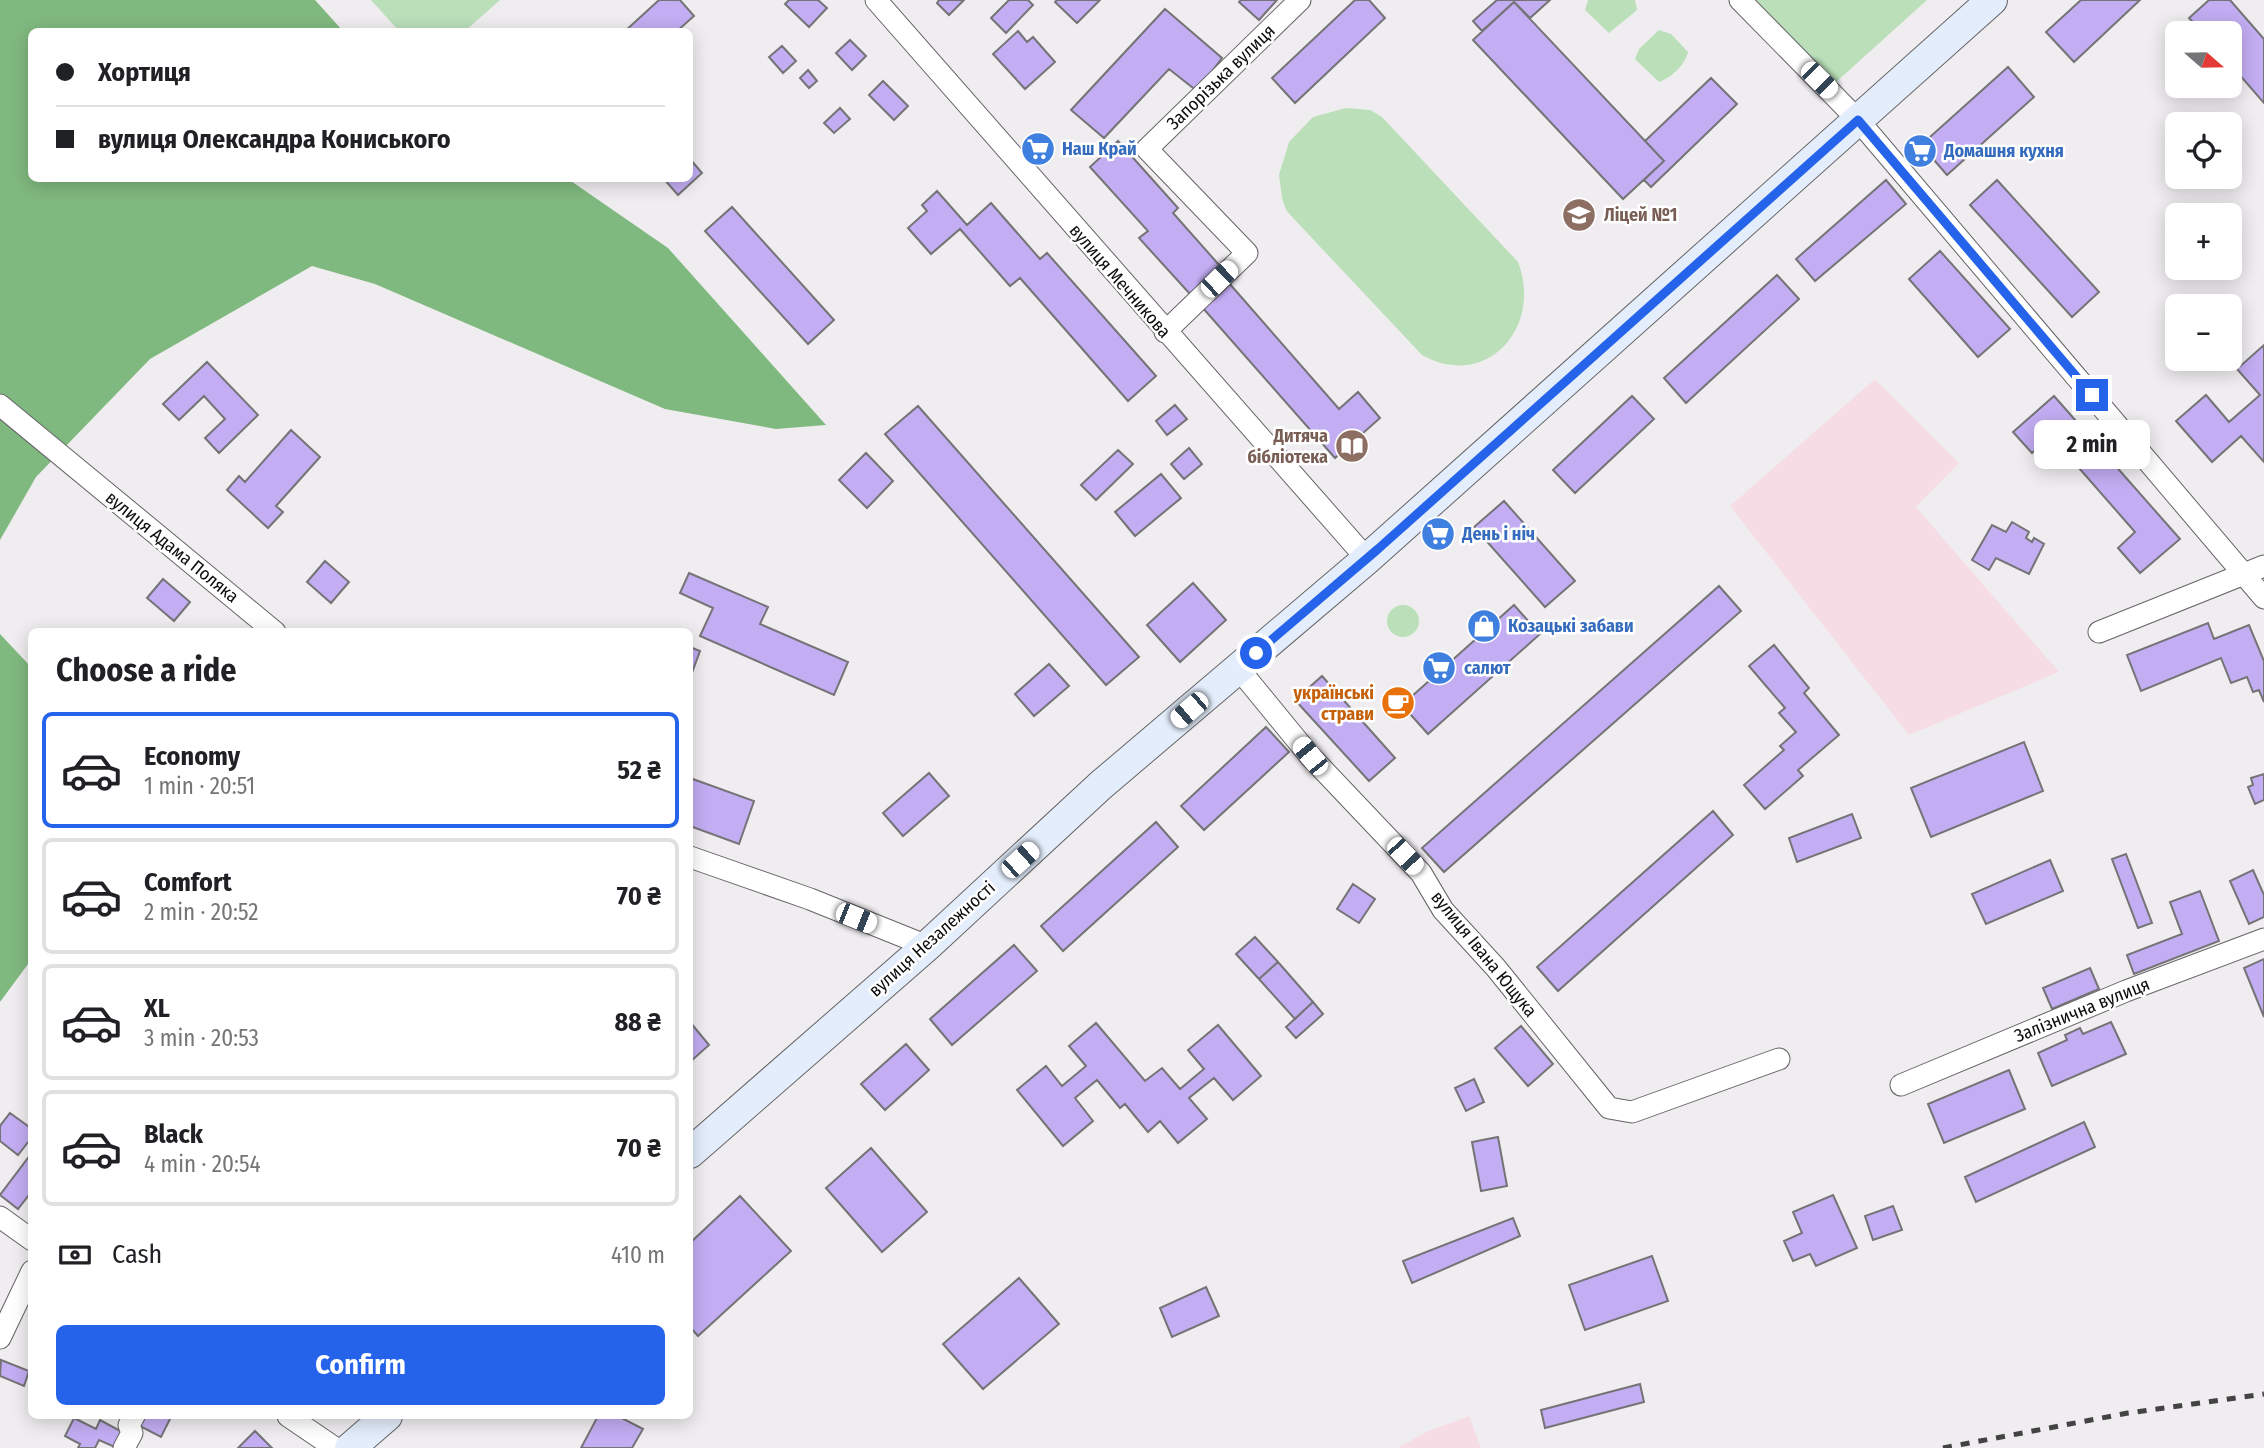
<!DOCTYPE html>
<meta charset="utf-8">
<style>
body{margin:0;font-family:"Fira Sans Condensed",sans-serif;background:#f2f2f2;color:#202124;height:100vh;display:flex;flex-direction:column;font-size:26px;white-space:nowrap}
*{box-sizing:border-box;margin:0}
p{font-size:23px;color:#757577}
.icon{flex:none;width:38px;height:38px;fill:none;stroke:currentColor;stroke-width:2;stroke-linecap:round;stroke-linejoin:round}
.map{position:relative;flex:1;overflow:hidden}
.sheet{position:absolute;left:28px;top:628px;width:665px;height:791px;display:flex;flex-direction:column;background:#fff;border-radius:10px;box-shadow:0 4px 18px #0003}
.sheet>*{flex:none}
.banner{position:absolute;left:28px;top:28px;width:665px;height:154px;border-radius:10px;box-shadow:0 4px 18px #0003;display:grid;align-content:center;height:154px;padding:0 28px;background:#fff}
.needle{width:46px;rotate:110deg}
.buttons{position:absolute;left:2165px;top:21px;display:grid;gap:14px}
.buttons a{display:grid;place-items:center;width:77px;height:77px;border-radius:10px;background:#fff;box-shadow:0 4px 18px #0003;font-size:35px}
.end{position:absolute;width:32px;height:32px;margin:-16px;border:9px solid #2563eb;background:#fff;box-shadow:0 0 0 4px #fff}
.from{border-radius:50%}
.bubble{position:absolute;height:49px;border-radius:10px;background:#fff;box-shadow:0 4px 18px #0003;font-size:23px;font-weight:700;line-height:49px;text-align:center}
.car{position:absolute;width:21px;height:42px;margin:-21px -10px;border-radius:9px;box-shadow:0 0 5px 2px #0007;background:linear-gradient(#fff 24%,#345 0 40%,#fff 0 76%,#345 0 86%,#fff 0)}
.banner b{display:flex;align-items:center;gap:24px;height:66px;font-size:26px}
.banner b+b{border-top:2px solid #e0e0e0}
.banner i{width:18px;height:18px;background:#202124}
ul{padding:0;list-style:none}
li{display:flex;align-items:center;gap:21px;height:116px;margin:0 14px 10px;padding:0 14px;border:4px solid #e0e0e0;border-radius:10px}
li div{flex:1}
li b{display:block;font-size:26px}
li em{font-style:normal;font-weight:700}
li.selected{border-color:#2563eb}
li>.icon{width:63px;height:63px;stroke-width:1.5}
h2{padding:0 28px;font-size:32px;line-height:84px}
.pay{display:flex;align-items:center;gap:18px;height:77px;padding:0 28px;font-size:26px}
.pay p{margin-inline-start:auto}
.action{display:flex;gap:14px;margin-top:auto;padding:14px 28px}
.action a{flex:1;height:80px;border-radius:10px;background:#2563eb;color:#fff;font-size:28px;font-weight:700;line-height:80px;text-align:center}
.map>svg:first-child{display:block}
.industrial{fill:#f6dde5}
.green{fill:#badfb9}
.forest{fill:#80b97f}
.building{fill:#c3adf3;stroke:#747476;stroke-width:2}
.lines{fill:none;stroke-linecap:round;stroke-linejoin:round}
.minor-casing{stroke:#666466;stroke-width:23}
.secondary-casing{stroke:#666466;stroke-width:32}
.minor{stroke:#fff;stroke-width:21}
.secondary{stroke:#e3edfb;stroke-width:30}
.rail{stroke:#444344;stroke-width:5;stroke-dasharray:9 9;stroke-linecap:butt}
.route{stroke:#2563eb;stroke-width:9}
.labels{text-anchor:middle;stroke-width:5;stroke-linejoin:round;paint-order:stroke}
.street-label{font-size:18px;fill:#0e0d0e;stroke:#fff}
.shop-label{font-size:18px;font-weight:bold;fill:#366cbe;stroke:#fff;text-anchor:start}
.education-label{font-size:18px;font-weight:bold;fill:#785e54;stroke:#fff;text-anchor:start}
.food-label{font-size:18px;font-weight:bold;fill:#c56008;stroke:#fff;text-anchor:end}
</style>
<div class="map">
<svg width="2264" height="1448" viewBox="0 0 2264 1448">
<rect width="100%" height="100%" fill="#f0edf0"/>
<path class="industrial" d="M1875 379 1959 463 1916 507 2059 672 1909 735 1730 506Z
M1469 1416 1481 1448H1398L1426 1432Z"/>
<path class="green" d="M371 0H500L464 32 399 31Z
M1588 0H1635L1637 10 1609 33 1585 10Z
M1756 0H1927L1835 83Z
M1659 30 1671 34 1688 52C1685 65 1671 78 1659 82L1635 59 1639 49Z
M1346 108 1370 110 1382 117 1518 262C1543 327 1487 391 1422 355L1295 220 1286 210 1282 198 1279 175 1289 142 1313 117Z
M1387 621a16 16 0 1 1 32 0a16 16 0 1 1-32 0Z"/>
<path class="forest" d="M0 0H315L343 31 32 32V178L568 179 668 248 826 425 776 429 665 409 375 284 312 266 150 359 36 477 0 540Z
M0 634 31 667V960L0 1002Z"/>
<path class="building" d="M659 0H680L694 16 676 32H624Z
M789 0H818L827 8 809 27 785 4Z
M939 0H964L949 15 937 3Z
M1009 0H1028L1033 5 1006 33 991 18Z
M1057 0H1100L1077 23 1055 2Z
M1241 0H1277L1259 20 1239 2Z
M1355 0H1369L1385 18 1295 103 1272 78Z
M1497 0H1550L1530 18 1514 2 1482 31 1473 21Z
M2081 0H2140L2074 62 2046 32Z
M2209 0H2230L2264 39V103L2230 64V33H2203L2189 18Z
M1514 2 1664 161 1623 199 1473 40Z
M1165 9 1222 58 1197 91 1169 69 1104 138 1071 110Z
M1018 31 1027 42 1033 37 1055 62 1025 89 993 54Z
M850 40 866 56 852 70 836 53Z
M782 46 796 61 783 73 769 57Z
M2008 67 2034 97 1947 175 1921 145Z
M808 70 817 81 809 88 800 78Z
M1711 78 1737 104 1651 187 1644 180 1664 161 1645 141Z
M883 81 908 106 894 120 869 95Z
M840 108 850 119 834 133 824 123Z
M1118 141 1178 208 1173 213 1220 266 1190 294 1139 238 1148 231 1090 167Z
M690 159 702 173 678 195 663 178H690Z
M1886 180 1906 204 1815 281 1796 259Z
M1997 180 2099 292 2072 317 1970 205Z
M937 191 967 225 991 203 1040 259 1047 253 1156 376 1128 401 1020 278 1010 286 960 229 931 254 908 228 927 211 922 205Z
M732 207 834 320 808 344 705 231Z
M1940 251 2010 329 1978 357 1909 279Z
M1777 275 1799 299 1686 403 1664 378Z
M1229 283 1339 409 1358 392 1380 418 1335 458 1202 307Z
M2264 345V462L2241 436 2212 462 2176 421 2206 395 2229 422 2260 395 2237 369Z
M207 362 258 415 219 453 205 438 225 419 204 396 179 420 163 404Z
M1632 396 1654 419 1575 493 1553 470Z
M2054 396 2180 539 2140 573 2118 548 2135 532 2051 436 2032 453 2013 432Z
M1175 405 1187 419 1167 435 1156 421Z
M918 406 1139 657 1106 685 885 434Z
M291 430 320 457 276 506 283 512 268 528 227 490 239 476 245 482Z
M1189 448 1202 464 1184 479 1171 464Z
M1118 450 1133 464 1096 500 1081 485Z
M866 453 893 481 867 508 839 480Z
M1161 474 1181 498 1135 536 1115 512Z
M1504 501 1575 581 1545 607 1474 527Z
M2012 522 2029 532 2026 538 2032 542 2034 538 2044 544 2029 574 1996 558 1989 570 1972 560 1992 525 2006 532Z
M325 561 349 582 331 603 307 582Z
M689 573 768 607 760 624 848 662 834 695 700 636 713 608 680 593Z
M163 579 190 602 174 621 147 598Z
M1193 583 1226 620 1180 662 1147 625Z
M1719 586 1741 611 1444 872 1422 848Z
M1514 605 1540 634 1428 734 1402 705Z
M2208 623 2214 639 2249 625 2264 661V702L2259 690 2253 692 2247 677 2231 683 2221 658 2141 691 2127 655Z
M1774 645 1809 688 1804 693 1839 735 1798 770 1803 776 1765 809 1744 785 1784 750 1780 746 1796 732 1779 713 1785 708 1749 666Z
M690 647 700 651 690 678Z
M1049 664 1069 686 1034 716 1015 694Z
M1322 676 1395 758 1369 781 1295 700Z
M1266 727 1289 752 1204 830 1181 806Z
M2024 742 2043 791 1931 837 1911 788Z
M929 773 949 796 903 836 883 813Z
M2264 774V800L2255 804 2248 787 2253 785 2251 778Z
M690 778 754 801 739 844 690 826Z
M1713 811 1733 835 1558 991 1537 967Z
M1852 814 1861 838 1797 862 1789 838Z
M1156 822 1178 847 1063 951 1041 926Z
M2126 854 2152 923 2138 928 2112 859Z
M2050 860 2063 891 1986 924 1972 894Z
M2253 870 2264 895V917L2249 924 2230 881Z
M1353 884 1375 899 1359 923 1337 909Z
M2200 891 2219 941 2134 974 2127 955 2182 934 2170 902Z
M1255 937 1278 962 1259 979 1236 954Z
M1014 945 1037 971 952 1045 930 1019Z
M2264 959V1017L2244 968Z
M1278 962 1313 1002 1295 1019 1259 979Z
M2090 968 2099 989 2052 1009 2043 988Z
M1313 1002 1323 1014 1296 1038 1286 1027Z
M690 1022 709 1045 690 1062Z
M2111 1022 2126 1054 2052 1086 2038 1053 2067 1040 2065 1035 2080 1028 2083 1034Z
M1096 1023 1145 1081 1162 1068 1180 1089 1204 1069 1188 1050 1218 1025 1261 1076 1233 1100 1214 1078 1189 1098 1207 1119 1178 1143 1160 1121 1148 1132 1125 1104 1120 1108 1097 1080 1075 1098 1093 1121 1063 1146 1017 1090 1046 1066 1062 1086 1086 1066 1069 1046Z
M1521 1026 1553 1064 1528 1086 1495 1048Z
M906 1044 929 1070 885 1110 861 1084Z
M2009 1070 2025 1109 1944 1143 1928 1104Z
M1474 1079 1484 1102 1466 1111 1455 1088Z
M10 1113 32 1129V1137L18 1155 0 1141V1126Z
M2084 1122 2095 1147 1976 1202 1965 1177Z
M1498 1137 1507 1186 1481 1191 1472 1142Z
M871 1148 927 1212 882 1252 826 1188Z
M31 1154 32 1191 18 1209 0 1195Z
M1833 1195 1857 1248 1816 1266 1810 1254 1793 1261 1784 1241 1802 1233 1793 1212Z
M740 1196 791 1251 698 1336 690 1327V1243Z
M1893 1206 1902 1230 1873 1240 1865 1216Z
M1513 1218 1520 1236 1412 1283 1403 1261Z
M1652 1256 1668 1301 1585 1330 1569 1285Z
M1019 1278 1059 1324 983 1389 943 1344Z
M1206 1287 1219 1316 1172 1337 1160 1308Z
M1 1360 29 1371 24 1386 0 1376Z
M1640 1384 1644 1402 1545 1428 1541 1410Z
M146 1416H163L170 1419 161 1437 140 1426Z
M598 1416H618L643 1429 632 1448H581Z
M74 1418 96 1429 100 1420 124 1433 117 1448 99 1440 95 1448H78L80 1444 65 1436Z
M255 1431 272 1448H238Z"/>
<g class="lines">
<g class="minor-casing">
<path id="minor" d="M876 0 1367 559
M1740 0 1858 120 2264 598
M1165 332 1247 253 1147 149 1300 0
M0 405 275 632
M2099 632 2264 566
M1238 668 1310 756 1421 873 1443 910 1496 968 1609 1108 1632 1112 1779 1059
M690 857 810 899 927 946
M1901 1085 2126 991 2264 939
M0 1217 32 1240
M0 1338 32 1271
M288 1416 335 1448
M124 1448 132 1433 129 1425 134 1416"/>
</g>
<g class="secondary-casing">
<path id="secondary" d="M690 1153 927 946 1101 785 1367 559 1992 0
M350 1448 387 1416"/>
</g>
<use href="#minor" class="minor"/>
<use href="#secondary" class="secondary"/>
<path class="rail" d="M1943 1448 2128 1413 2264 1394"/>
</g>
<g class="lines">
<path class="route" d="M1256 653 1378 549 1858 120 2092 395"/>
</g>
<defs>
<g id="supermarket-disc" transform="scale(1.75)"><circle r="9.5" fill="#3f7fe0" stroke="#fff"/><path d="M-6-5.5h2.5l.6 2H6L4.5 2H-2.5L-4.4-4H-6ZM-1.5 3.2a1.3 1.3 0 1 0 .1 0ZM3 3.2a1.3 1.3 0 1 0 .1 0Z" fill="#fff"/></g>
<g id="school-disc" transform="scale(1.75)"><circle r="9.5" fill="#8d6e63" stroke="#fff"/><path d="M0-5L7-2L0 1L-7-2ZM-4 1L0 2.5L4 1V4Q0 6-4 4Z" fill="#fff"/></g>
<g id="library-disc" transform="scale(1.75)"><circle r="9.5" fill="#8d6e63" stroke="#fff"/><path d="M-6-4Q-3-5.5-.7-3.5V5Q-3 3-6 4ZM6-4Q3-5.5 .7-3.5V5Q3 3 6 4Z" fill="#fff"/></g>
<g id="shop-disc" transform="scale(1.75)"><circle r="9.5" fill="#3f7fe0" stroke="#fff"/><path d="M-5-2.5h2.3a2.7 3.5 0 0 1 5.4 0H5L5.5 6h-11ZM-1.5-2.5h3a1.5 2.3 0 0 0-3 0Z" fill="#fff"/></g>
<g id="cafe-disc" transform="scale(1.75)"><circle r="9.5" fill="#e8710a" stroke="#fff"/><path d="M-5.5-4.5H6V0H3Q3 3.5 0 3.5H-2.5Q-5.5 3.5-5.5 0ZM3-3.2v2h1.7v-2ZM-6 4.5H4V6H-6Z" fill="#fff"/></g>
</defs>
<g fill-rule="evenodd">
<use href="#supermarket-disc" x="1038" y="149"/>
<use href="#supermarket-disc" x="1920" y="151"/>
<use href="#school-disc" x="1579" y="215"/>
<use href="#library-disc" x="1352" y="446"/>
<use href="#supermarket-disc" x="1438" y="534"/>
<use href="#shop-disc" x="1484" y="626"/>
<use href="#supermarket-disc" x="1439" y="668"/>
<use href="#cafe-disc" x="1398" y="703"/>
</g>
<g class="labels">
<g class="street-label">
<text transform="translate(1221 77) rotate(-44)" y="6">Запорізька вулиця</text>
<text transform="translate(1120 281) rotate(49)" y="6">вулиця Мечникова</text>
<text transform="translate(172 547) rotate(39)" y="6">вулиця Адама Поляка</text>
<text transform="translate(932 939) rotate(-42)" y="6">вулиця Незалежності</text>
<text transform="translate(1484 954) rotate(51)" y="6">вулиця Івана Ющука</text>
<text transform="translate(2082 1010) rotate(-22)" y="6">Залізнична вулиця</text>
</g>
<g class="shop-label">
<text x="1062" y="155">Наш Край</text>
<text x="1944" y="157">Домашня кухня</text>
<text x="1462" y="540">День і ніч</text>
<text x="1508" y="632">Козацькі забави</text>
<text x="1464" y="674">салют</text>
</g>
<g class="education-label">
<text x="1604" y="221">Ліцей №1</text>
<text x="1328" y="442" text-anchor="end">Дитяча<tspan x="1328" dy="21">бібліотека</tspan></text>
</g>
<g class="food-label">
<text x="1374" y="699">українські<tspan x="1374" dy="21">страви</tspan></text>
</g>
</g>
</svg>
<div class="buttons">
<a><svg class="needle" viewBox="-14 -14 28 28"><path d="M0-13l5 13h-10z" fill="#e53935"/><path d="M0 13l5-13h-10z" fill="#757577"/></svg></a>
<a><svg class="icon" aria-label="locate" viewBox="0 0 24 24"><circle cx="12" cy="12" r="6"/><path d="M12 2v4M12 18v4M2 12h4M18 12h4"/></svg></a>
<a>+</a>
<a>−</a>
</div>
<i class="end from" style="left:1256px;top:653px"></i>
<i class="end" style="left:2092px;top:395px"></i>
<div class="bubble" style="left:2034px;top:420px;width:116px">2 min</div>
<i class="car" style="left:1819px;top:80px;rotate:135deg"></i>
<i class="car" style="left:1219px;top:279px;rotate:46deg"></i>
<i class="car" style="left:1189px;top:710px;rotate:229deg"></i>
<i class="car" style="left:1310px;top:756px;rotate:321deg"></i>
<i class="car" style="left:1405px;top:856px;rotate:137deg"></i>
<i class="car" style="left:1020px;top:860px;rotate:48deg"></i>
<i class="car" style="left:856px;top:918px;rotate:112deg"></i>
<div class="banner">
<b><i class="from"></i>Хортиця</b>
<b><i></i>вулиця Олександра Кониського</b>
</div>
<section class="sheet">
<h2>Choose a ride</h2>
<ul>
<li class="selected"><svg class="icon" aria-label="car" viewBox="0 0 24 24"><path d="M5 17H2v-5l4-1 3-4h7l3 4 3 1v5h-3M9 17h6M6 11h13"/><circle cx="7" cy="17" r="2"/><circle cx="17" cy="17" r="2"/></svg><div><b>Economy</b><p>1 min · 20:51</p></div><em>52 ₴</em></li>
<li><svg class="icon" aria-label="car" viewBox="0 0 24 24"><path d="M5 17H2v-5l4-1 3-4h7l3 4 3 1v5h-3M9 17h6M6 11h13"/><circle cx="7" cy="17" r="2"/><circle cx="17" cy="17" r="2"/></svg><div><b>Comfort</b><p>2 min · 20:52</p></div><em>70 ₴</em></li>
<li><svg class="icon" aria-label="car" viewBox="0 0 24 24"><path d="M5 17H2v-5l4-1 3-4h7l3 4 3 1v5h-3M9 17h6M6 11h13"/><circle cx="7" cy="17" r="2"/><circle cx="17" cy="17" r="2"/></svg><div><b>XL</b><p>3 min · 20:53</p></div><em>88 ₴</em></li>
<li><svg class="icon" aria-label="car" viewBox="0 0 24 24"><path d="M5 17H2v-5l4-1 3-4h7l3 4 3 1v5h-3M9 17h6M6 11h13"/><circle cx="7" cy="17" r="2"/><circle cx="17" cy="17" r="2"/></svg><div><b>Black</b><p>4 min · 20:54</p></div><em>70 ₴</em></li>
</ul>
<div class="pay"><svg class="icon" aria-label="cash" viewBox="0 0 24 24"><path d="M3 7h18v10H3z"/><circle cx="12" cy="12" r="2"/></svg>Cash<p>410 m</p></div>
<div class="action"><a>Confirm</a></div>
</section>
</div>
